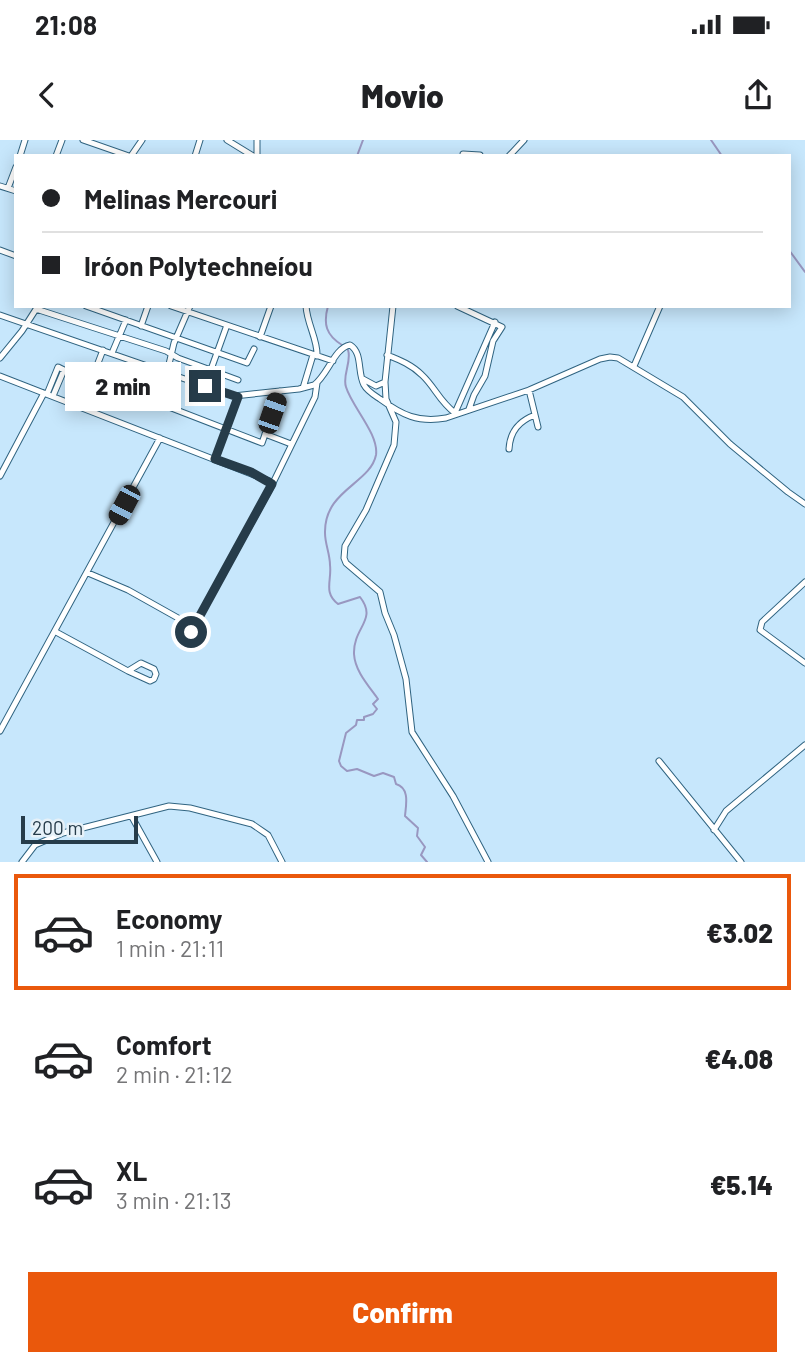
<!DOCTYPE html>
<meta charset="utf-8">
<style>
body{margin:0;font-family:Barlow,sans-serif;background:#f6f6f6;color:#202124;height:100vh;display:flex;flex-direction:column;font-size:26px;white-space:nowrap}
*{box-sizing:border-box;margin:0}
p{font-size:23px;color:#757577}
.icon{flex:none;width:38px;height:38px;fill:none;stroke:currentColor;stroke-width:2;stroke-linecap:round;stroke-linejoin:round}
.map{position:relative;height:722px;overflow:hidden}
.side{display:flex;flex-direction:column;background:#fff;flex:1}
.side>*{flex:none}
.top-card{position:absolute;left:14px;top:14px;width:777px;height:154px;border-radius:0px;box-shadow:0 4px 18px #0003;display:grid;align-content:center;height:154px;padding:0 28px;background:#fff}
.scale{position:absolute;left:21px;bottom:18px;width:117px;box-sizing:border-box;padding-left:7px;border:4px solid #263c4a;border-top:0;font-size:19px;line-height:24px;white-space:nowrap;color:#263c4a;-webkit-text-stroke:5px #e6f1f8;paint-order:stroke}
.end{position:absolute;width:32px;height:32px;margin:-16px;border:9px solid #263c4a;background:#fff;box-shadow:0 0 0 4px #fff}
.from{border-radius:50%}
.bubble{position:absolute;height:49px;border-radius:0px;background:#fff;box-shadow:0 4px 18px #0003;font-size:23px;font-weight:800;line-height:49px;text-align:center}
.car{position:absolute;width:21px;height:42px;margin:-21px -10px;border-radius:9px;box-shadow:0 0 5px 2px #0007;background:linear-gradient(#222 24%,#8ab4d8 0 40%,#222 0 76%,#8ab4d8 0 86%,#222 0)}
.top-card b{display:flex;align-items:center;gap:24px;height:66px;font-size:26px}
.top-card b+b{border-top:2px solid #e0e0e0}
.top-card i{width:18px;height:18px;background:#202124}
ul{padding:12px 0 0;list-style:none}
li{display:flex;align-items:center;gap:21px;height:116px;margin:0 14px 10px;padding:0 14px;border:4px solid transparent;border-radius:0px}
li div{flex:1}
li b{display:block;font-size:26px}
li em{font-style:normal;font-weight:800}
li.current{border-color:#ea580c}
li>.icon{width:63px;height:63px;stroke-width:1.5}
.primary-button{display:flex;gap:14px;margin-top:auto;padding:14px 28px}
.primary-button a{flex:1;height:80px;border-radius:0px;background:#ea580c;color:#fff;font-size:28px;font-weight:800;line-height:80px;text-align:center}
.status{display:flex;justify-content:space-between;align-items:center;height:49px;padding:0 35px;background:#fff;direction:ltr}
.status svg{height:19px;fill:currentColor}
header{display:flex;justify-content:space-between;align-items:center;height:91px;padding:0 28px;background:#fff;font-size:32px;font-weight:800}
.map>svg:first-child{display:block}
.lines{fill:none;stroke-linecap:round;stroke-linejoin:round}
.stream{stroke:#9997c0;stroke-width:2}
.minor-casing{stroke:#306481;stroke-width:7}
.minor{stroke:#fff;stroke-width:5}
.route{stroke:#263c4a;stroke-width:9}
</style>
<div class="status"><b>21:08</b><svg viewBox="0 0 49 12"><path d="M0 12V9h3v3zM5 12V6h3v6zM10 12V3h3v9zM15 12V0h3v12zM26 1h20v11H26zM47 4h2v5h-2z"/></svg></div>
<header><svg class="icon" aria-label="back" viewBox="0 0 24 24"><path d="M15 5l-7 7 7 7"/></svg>Movio<svg class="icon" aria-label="share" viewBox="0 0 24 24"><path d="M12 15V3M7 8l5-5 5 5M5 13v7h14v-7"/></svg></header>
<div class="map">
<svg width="805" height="722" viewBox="0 0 805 722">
<rect width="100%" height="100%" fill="#c7e7fc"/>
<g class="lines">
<path class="stream" d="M711 0 722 16
M357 16 363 0
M789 110 805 132
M328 166C323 184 326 195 342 205
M348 210C352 222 342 235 346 247 352 267 379 294 376 315 370 344 324 350 325 393 325 404 330 414 330 425 332 441 323 452 338 464L360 457C378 480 353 487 354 514 355 531 368 545 378 559L373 564 377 569 373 574 364 577V580H357L356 585 346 593 339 621 341 626 347 631 357 629 374 636 383 633 394 637 396 644C410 648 406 665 405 676L418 688 417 696 425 707 421 715 427 722"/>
<g class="minor-casing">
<path id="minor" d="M83 0 129 16
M227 0 253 16
M20 16 25 0
M56 16 62 0
M131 16 142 0
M195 16 200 0
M257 16V0
M463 16V14L480 15
M509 16 524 0
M0 46 16 51
M8 48 16 27
M0 110 16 116
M86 166 247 223 254 209
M171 166 333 221
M190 166 174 203 161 258V264L262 303 280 251
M306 166C307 184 318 200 317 216
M457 166 502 187 493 201 485 236 474 255 469 269
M36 169 166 211 178 218 238 240
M0 175 234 256 299 249 314 245C328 235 334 208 350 205 363 213 357 232 364 245 367 251 374 255 380 259 402 275 418 283 446 278L529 250 600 219 610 217 618 218 683 257 730 304 788 352 805 364
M141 186 148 166
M260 197 271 166
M112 213 126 180
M387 215C400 220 412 225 422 235 435 247 439 261 455 273
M0 218 22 191 38 166
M634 226 660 166
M0 236 272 342
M363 239 376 246 385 242 393 166
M385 242 386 259 396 282 394 305 366 370 345 406 344 418 346 423 380 452 385 473 394 495 406 539 412 592 453 656 488 722
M205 246 227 185
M303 248 313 215
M529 250 538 287
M47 254 58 227 64 230 53 256
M81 267 103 210
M454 275 495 182
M265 294 291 304
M509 309C510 291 519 281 535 275
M215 319 238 257
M0 336 44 253
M88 433 128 450 178 478 191 492 271 347 315 257 317 243
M805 442 762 482 760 490 805 523
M56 492 128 531 141 523 154 529 156 534 154 539 150 541 128 531
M0 591 160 298
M659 621 741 722
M132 677 157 722
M714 690 726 671 805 605
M22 722 35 705 63 693 169 666 190 668 252 684 268 695 282 722"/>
</g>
<use href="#minor" class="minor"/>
</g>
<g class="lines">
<path class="route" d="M191 492 272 344 251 332 215 319 238 257 205 246"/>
</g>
</svg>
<div class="scale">200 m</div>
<i class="end from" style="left:191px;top:492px"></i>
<i class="end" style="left:205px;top:246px"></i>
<div class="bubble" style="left:65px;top:222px;width:116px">2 min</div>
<i class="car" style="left:272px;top:273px;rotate:19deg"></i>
<i class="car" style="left:124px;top:365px;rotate:208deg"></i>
<div class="top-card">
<b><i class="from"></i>Melinas Mercouri</b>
<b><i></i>Iróon Polytechneíou</b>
</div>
</div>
<section class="side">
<ul>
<li class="current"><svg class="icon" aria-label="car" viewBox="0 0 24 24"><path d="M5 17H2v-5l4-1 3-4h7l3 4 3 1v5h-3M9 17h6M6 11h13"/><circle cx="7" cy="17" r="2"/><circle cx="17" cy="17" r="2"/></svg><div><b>Economy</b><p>1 min · 21:11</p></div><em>€3.02</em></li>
<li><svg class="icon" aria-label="car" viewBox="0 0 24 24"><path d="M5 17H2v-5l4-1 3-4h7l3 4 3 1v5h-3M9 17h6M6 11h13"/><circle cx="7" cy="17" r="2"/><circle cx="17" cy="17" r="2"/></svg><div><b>Comfort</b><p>2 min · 21:12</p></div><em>€4.08</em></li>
<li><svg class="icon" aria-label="car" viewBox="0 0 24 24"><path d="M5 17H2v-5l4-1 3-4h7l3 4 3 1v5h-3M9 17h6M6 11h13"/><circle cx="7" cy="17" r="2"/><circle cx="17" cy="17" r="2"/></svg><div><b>XL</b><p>3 min · 21:13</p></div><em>€5.14</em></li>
</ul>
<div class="primary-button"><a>Confirm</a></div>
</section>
